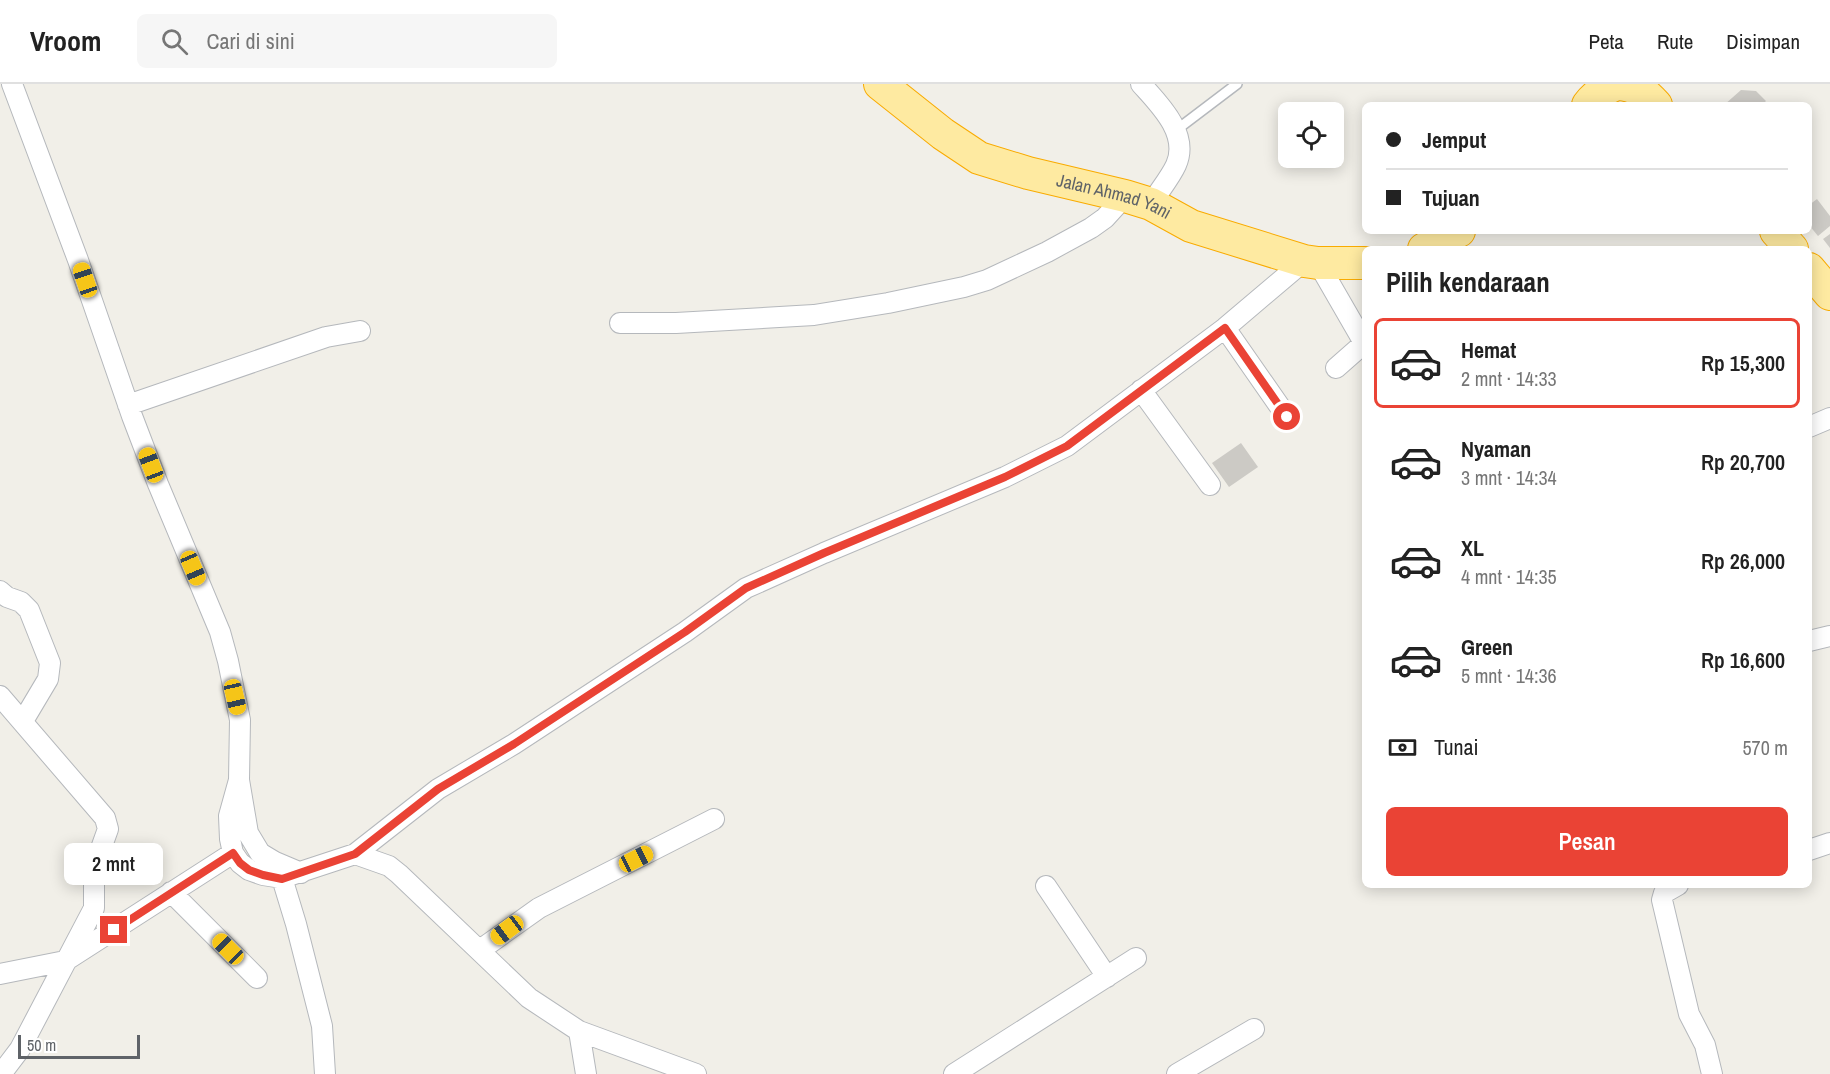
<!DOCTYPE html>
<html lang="id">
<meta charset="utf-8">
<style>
body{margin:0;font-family:"Archivo Narrow",sans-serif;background:#f6f6f6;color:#222;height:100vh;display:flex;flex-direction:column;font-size:22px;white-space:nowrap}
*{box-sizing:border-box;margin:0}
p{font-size:20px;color:#767676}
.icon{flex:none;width:33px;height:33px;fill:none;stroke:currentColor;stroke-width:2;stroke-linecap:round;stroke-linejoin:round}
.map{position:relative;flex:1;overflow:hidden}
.details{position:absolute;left:1362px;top:162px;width:450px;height:642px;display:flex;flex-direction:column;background:#fff;border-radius:9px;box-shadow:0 3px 15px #0003}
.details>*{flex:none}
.guide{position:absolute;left:1362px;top:18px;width:450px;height:132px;border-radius:9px;box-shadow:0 3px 15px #0003;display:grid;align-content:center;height:132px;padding:0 24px;background:#fff}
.controls{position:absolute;left:1278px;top:18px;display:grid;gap:12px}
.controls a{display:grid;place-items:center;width:66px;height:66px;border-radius:9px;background:#fff;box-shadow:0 3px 15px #0003;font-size:30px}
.scale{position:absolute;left:18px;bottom:15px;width:122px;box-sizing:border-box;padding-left:6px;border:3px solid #5f6368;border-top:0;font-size:16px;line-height:21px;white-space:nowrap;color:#5f6368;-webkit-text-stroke:4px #fff;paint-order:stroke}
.end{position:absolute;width:27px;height:27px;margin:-14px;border:8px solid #ea4335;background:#fff;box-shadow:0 0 0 3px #fff}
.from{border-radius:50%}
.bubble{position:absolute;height:42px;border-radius:9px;background:#fff;box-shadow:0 3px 15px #0003;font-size:20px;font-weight:600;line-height:42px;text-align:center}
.car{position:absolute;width:18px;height:36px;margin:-18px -9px;border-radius:8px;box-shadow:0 0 4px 2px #0007;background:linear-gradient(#f5c518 24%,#345 0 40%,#f5c518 0 76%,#345 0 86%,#f5c518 0)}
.guide b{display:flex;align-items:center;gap:21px;height:57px;font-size:22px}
.guide b+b{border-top:2px solid #e0e0e0}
.guide i{width:15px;height:15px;background:#222}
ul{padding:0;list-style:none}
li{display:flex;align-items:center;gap:18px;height:90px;margin:0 12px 9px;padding:0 12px;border:3px solid transparent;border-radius:9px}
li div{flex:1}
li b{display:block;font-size:22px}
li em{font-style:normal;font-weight:600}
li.on{border-color:#ea4335}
li>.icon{width:54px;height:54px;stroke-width:1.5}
h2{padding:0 24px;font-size:27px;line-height:72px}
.pay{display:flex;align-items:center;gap:15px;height:66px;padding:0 24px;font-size:22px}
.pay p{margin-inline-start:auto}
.cta{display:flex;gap:12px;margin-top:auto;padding:12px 24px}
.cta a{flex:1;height:69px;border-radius:9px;background:#ea4335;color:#fff;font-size:24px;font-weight:600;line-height:69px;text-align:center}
header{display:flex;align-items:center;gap:36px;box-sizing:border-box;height:84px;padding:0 30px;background:#fff;border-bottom:2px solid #e0e0e0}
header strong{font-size:28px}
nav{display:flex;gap:33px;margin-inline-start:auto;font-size:21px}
.search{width:420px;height:54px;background:#f6f6f6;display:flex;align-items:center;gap:15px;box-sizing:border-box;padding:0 21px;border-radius:9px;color:#767676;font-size:22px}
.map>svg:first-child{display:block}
.building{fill:#cccac5}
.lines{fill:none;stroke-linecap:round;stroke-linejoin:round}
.service-casing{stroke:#b5b8bc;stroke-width:12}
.minor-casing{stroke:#b5b8bc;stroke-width:22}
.trunk-casing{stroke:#f9ab00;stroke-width:34}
.service{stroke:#fff;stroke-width:9}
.minor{stroke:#fff;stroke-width:20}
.trunk{stroke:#feeaa1;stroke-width:32}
.route{stroke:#ea4335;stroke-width:8}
.labels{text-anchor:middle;stroke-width:6;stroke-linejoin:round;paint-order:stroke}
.street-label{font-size:18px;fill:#5f6368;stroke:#fff}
</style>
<header>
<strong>Vroom</strong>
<div class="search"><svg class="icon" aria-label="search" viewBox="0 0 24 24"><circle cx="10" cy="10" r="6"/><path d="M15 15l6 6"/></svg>Cari di sini</div>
<nav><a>Peta</a><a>Rute</a><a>Disimpan</a></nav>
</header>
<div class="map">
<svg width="1830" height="990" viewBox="0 0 1830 990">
<rect width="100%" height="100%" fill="#f1efe8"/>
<path class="building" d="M1741 6 1756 7 1766 17 1764 19 1766 21H1724Z
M1817 115 1830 132V142L1818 152 1809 141V121Z
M1830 150V164L1823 155Z
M1241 359 1258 383 1229 403 1212 379Z"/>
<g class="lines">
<g class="service-casing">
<path id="service" d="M1175 47 1237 0"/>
</g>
<g class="minor-casing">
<path id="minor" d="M12 0 78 176 132 332 158 400 220 548 228 577 240 636 239 696 248 749 260 769 275 778 301 789
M1141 0C1159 20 1190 50 1176 81 1170 94 1159 107 1151 120
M1318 179 1363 257 1361 262 1336 284
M620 239H676L814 231 888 219 964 203 987 196 1047 168 1091 144 1105 134 1125 112
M1225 244 1287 333
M1141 306 1210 401
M128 321 326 253 360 247
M1809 343 1830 334
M0 507 7 513 21 518 29 526 50 579 48 595 23 637
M1809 557 1830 552
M0 612 105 734 108 745 94 784V824L20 965 1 990
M239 696 229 732 230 755 233 769 240 779 249 786 263 791 282 794 355 770 438 705 514 660 685 548 746 504 824 469 1005 393 1067 362 1225 244 1304 177
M1809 766 1830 759
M355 770 389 782 399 790 529 914 579 947 696 990
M282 794 296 840 322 942 325 990
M1678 801 1664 809 1662 816 1689 930 1705 961 1712 990
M1046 802 1107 893
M171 808 257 894
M480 866 539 824 714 735
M0 890 65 877 233 769
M579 947 586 990
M954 990 1136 874
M1177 990 1254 945"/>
</g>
<g class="trunk-casing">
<g id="trunk">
<path id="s1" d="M880 0 943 50 979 74 1028 89 1125 112 1151 120 1191 142 1304 177 1318 179H1365"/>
<path d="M1619 0C1636 1 1645 9 1656 21"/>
<path d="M1588 21C1595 11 1605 5 1616 0"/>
<path d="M1776 147 1792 165"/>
<path d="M1424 165 1459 147"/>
<path d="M1809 185 1830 210"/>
</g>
</g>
<use href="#service" class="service"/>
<use href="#minor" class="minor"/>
<use href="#trunk" class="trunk"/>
</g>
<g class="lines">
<path class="route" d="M114 846 233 769 240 779 249 786 263 791 282 795 355 770 438 705 514 660 685 548 746 504 824 469 1005 393 1067 362 1225 244 1287 333"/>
</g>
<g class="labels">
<g class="street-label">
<text dy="6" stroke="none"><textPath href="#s1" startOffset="264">Jalan Ahmad Yani</textPath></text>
</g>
</g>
</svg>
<div class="controls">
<a><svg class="icon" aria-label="locate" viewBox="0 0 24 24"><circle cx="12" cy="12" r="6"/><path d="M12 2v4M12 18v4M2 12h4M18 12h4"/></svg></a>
</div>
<div class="scale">50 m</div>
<i class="end from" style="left:1287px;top:333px"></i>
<i class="end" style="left:114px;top:846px"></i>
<div class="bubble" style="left:64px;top:759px;width:99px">2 mnt</div>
<i class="car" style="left:85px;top:196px;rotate:341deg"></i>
<i class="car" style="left:151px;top:381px;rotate:339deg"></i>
<i class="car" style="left:193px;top:484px;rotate:157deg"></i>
<i class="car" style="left:235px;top:613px;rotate:167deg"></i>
<i class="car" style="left:636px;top:775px;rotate:63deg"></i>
<i class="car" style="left:507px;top:846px;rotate:233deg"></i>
<i class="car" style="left:228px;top:865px;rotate:315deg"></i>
<div class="guide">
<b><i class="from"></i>Jemput</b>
<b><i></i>Tujuan</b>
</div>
<section class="details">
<h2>Pilih kendaraan</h2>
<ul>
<li class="on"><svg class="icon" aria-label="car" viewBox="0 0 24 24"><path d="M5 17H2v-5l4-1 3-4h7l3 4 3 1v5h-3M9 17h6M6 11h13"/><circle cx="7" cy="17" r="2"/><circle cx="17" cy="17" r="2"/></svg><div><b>Hemat</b><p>2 mnt · 14:33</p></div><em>Rp 15,300</em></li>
<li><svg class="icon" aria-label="car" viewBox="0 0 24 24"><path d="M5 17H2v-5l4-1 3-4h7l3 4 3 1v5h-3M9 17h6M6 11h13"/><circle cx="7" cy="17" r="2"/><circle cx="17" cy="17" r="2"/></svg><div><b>Nyaman</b><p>3 mnt · 14:34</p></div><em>Rp 20,700</em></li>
<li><svg class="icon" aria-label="car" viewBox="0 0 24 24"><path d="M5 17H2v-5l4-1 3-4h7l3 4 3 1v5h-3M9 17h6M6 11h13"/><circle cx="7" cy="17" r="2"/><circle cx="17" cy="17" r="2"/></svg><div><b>XL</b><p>4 mnt · 14:35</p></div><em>Rp 26,000</em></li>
<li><svg class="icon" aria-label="car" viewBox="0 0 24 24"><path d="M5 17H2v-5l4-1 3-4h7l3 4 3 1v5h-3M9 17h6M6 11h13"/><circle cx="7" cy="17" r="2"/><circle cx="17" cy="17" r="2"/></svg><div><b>Green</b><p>5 mnt · 14:36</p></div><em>Rp 16,600</em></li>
</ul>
<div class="pay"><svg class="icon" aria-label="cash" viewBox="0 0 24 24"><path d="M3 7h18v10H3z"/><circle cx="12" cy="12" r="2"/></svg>Tunai<p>570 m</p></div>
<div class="cta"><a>Pesan</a></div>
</section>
</div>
